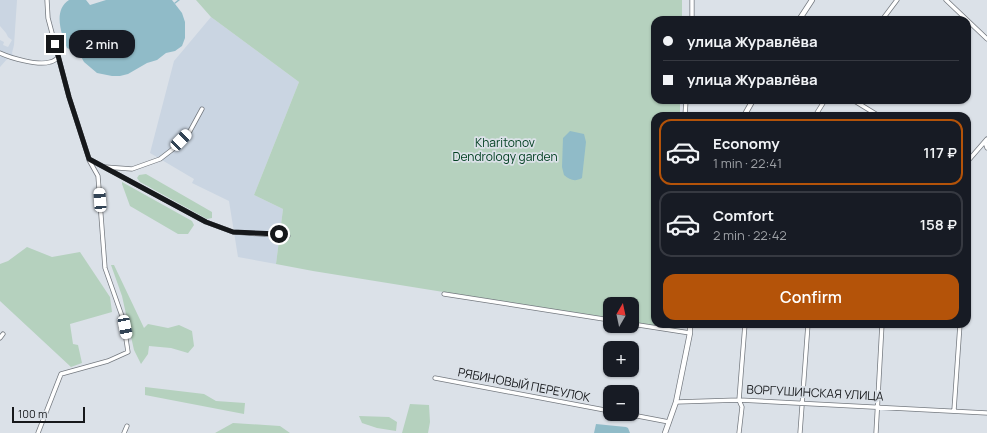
<!DOCTYPE html>
<meta charset="utf-8">
<style>
body{margin:0;font-family:Manrope,sans-serif;background:#242831;color:#f1f3f6;height:100vh;display:flex;flex-direction:column;font-size:15px;white-space:nowrap}
*{box-sizing:border-box;margin:0}
p{font-size:13px;color:#9ea1a6}
.icon{flex:none;width:22px;height:22px;fill:none;stroke:currentColor;stroke-width:2;stroke-linecap:round;stroke-linejoin:round}
.map{position:relative;flex:1;overflow:hidden}
.drawer{position:absolute;left:651px;top:112px;width:320px;height:216px;display:flex;flex-direction:column;background:#171b24;border-radius:12px;box-shadow:0 1px 3px #0004}
.drawer>*{flex:none}
.hud{position:absolute;left:651px;top:16px;width:320px;height:88px;border-radius:12px;box-shadow:0 1px 3px #0004;display:grid;align-content:center;height:88px;padding:0 12px;background:#171b24}
.needle{width:26px;rotate:9deg}
.buttons{position:absolute;left:603px;top:297px;display:grid;gap:8px}
.buttons a{display:grid;place-items:center;width:36px;height:36px;border-radius:8px;background:#171b24;box-shadow:0 1px 3px #0004;font-size:20px}
.scale{position:absolute;left:12px;bottom:10px;width:73px;box-sizing:border-box;padding-left:4px;border:2px solid #16181b;border-top:0;font-size:11px;line-height:14px;white-space:nowrap;color:#16181b;-webkit-text-stroke:3px #dbe1e8;paint-order:stroke}
.end{position:absolute;width:18px;height:18px;margin:-9px;border:5px solid #16181b;background:#fff;box-shadow:0 0 0 2px #fff}
.from{border-radius:50%}
.bubble{position:absolute;height:28px;border-radius:12px;background:#171b24;box-shadow:0 1px 3px #0004;font-size:13px;font-weight:600;line-height:28px;text-align:center}
.car{position:absolute;width:12px;height:24px;margin:-12px -6px;border-radius:5px;box-shadow:0 0 3px 1px #0007;background:linear-gradient(#fff 24%,#345 0 40%,#fff 0 76%,#345 0 86%,#fff 0)}
.hud b{display:flex;align-items:center;gap:14px;height:38px;font-size:15px}
.hud b+b{border-top:1px solid #363941}
.hud i{width:10px;height:10px;background:#f1f3f6}
ul{padding:7px 0 0;list-style:none}
li{display:flex;align-items:center;gap:12px;height:66px;margin:0 8px 6px;padding:0 4px;border:2px solid #363941;border-radius:12px}
li div{flex:1}
li b{display:block;font-size:15px}
li em{font-style:normal;font-weight:600}
li.current{border-color:#b45309}
li>.icon{width:36px;height:36px;stroke-width:1.5}
.button{display:flex;gap:8px;margin-top:auto;padding:8px 12px}
.button a{flex:1;height:46px;border-radius:12px;background:#b45309;color:#fff;font-size:16px;font-weight:600;line-height:46px;text-align:center}
.map>svg:first-child{display:block}
.built{fill:#cad5e2}
.green{fill:#b5d1be}
.water{fill:#90bbc8}
.lines{fill:none;stroke-linecap:round;stroke-linejoin:round}
.stream{stroke:#90bbc8;stroke-width:1.5}
.minor-casing{stroke:#757a80;stroke-width:5}
.tertiary-casing{stroke:#757a80;stroke-width:6}
.minor{stroke:#fff;stroke-width:3.5}
.tertiary{stroke:#fff;stroke-width:4.5}
.route{stroke:#16181b;stroke-width:5}
.labels{text-anchor:middle;stroke-width:3.5;stroke-linejoin:round;paint-order:stroke}
.park-label{font-size:12px;fill:#034022;stroke:#dbe1e8}
.street-label{font-size:12px;fill:#16181b;stroke:#dbe1e8}
</style>
<div class="map">
<svg width="987" height="433" viewBox="0 0 987 433">
<rect width="100%" height="100%" fill="#dbe1e8"/>
<path class="built" d="M0 0H17L14 45 12 53 15 61 8 58 0 67V40L4 42 3 45 8 47 12 40 8 37 6 33 0 26Z
M211 17 299 82 254 195 283 209 276 264 238 257 229 201 192 183 194 179 150 153 174 61Z"/>
<path class="green" d="M196 0H682V20H655V100H680V116H655V324H675V330L632 323V304H610V319L313 271 276 264 283 209 254 195 299 82 211 17Z
M146 174 212 212V218L207 219 140 182 137 178 139 175Z
M122 182 192 221 194 225 188 234H178L130 206 122 184Z
M27 247 52 257 80 252 110 297 112 312 70 324 73 344 78 345 82 363 71 367 0 301V264L8 261Z
M111 265H114L144 328 148 324 168 328 179 325 192 331 194 346 188 353 171 348 149 346 148 354 141 364 134 350 122 296Z
M145 387 204 394 216 401 245 403 244 414 145 395Z
M410 404 429 405 430 422 428 433H402Z
M359 416 389 417 397 422 396 431 377 428 362 423Z
M233 423 280 426 290 433H215Z"/>
<path class="water" d="M69 0H86L90 5 106 0H172L182 13 185 22V38L182 46 175 51 166 53 157 60 147 63 128 74 120 76H112L97 73 84 62 79 53 67 48C61 34 53 10 69 0Z
M570 131 584 134 586 142 582 178C575 182 570 180 564 175L562 167 563 138Z
M596 424 626 427 628 428 630 433H594Z"/>
<g class="lines">
<path class="stream" d="M175 3 179 0"/>
<g class="minor-casing">
<path id="minor" d="M47 0 48 18 69 97 89 159 206 222 233 232 288 236
M946 0 987 39
M692 20V0
M882 20 897 0
M0 53C11 58 38 66 50 62 53 62 56 59 58 58
M853 100 879 116
M685 116 686 100
M815 116 825 100
M985 142 987 148
M967 162 987 139
M105 167 132 169 160 159 173 149 190 131 202 109
M444 294 610 320
M632 324 690 333
M0 338 3 334
M435 378 610 411
M676 402 739 400 987 413
M954 410 960 324
M627 414 669 422
M38 433 61 374 108 361 128 352 123 319 105 268 98 176 89 160
M124 433 127 426
M739 433 742 407 739 400 745 324
M800 433 808 324
M876 433 882 324"/>
</g>
<g class="tertiary-casing">
<path id="tertiary" d="M799 20 812 0
M744 116 753 100
M665 433 676 402 690 333V324"/>
</g>
<use href="#minor" class="minor"/>
<use href="#tertiary" class="tertiary"/>
</g>
<g class="lines">
<path class="route" d="M55 44 69 97 89 159 206 222 233 232 279 234"/>
</g>
<g class="labels">
<g class="park-label">
<text x="505" y="147">Kharitonov<tspan x="505" dy="14">Dendrology garden</tspan></text>
</g>
<g class="street-label">
<text transform="translate(524 385) rotate(11)" y="4">РЯБИНОВЫЙ ПЕРЕУЛОК</text>
<text transform="translate(815 393) rotate(3)" y="4">ВОРГУШИНСКАЯ УЛИЦА</text>
</g>
</g>
</svg>
<div class="buttons">
<a><svg class="needle" viewBox="-14 -14 28 28"><path d="M0-13l5 13h-10z" fill="#e53935"/><path d="M0 13l5-13h-10z" fill="#9ea1a6"/></svg></a>
<a>+</a>
<a>−</a>
</div>
<div class="scale">100 m</div>
<i class="end from" style="left:279px;top:234px"></i>
<i class="end" style="left:55px;top:44px"></i>
<div class="bubble" style="left:69px;top:30px;width:66px">2 min</div>
<i class="car" style="left:181px;top:140px;rotate:44deg"></i>
<i class="car" style="left:100px;top:200px;rotate:356deg"></i>
<i class="car" style="left:125px;top:327px;rotate:169deg"></i>
<div class="hud">
<b><i class="from"></i>улица Журавлёва</b>
<b><i></i>улица Журавлёва</b>
</div>
<section class="drawer">
<ul>
<li class="current"><svg class="icon" aria-label="car" viewBox="0 0 24 24"><path d="M5 17H2v-5l4-1 3-4h7l3 4 3 1v5h-3M9 17h6M6 11h13"/><circle cx="7" cy="17" r="2"/><circle cx="17" cy="17" r="2"/></svg><div><b>Economy</b><p>1 min · 22:41</p></div><em>117 ₽</em></li>
<li><svg class="icon" aria-label="car" viewBox="0 0 24 24"><path d="M5 17H2v-5l4-1 3-4h7l3 4 3 1v5h-3M9 17h6M6 11h13"/><circle cx="7" cy="17" r="2"/><circle cx="17" cy="17" r="2"/></svg><div><b>Comfort</b><p>2 min · 22:42</p></div><em>158 ₽</em></li>
</ul>
<div class="button"><a>Confirm</a></div>
</section>
</div>
